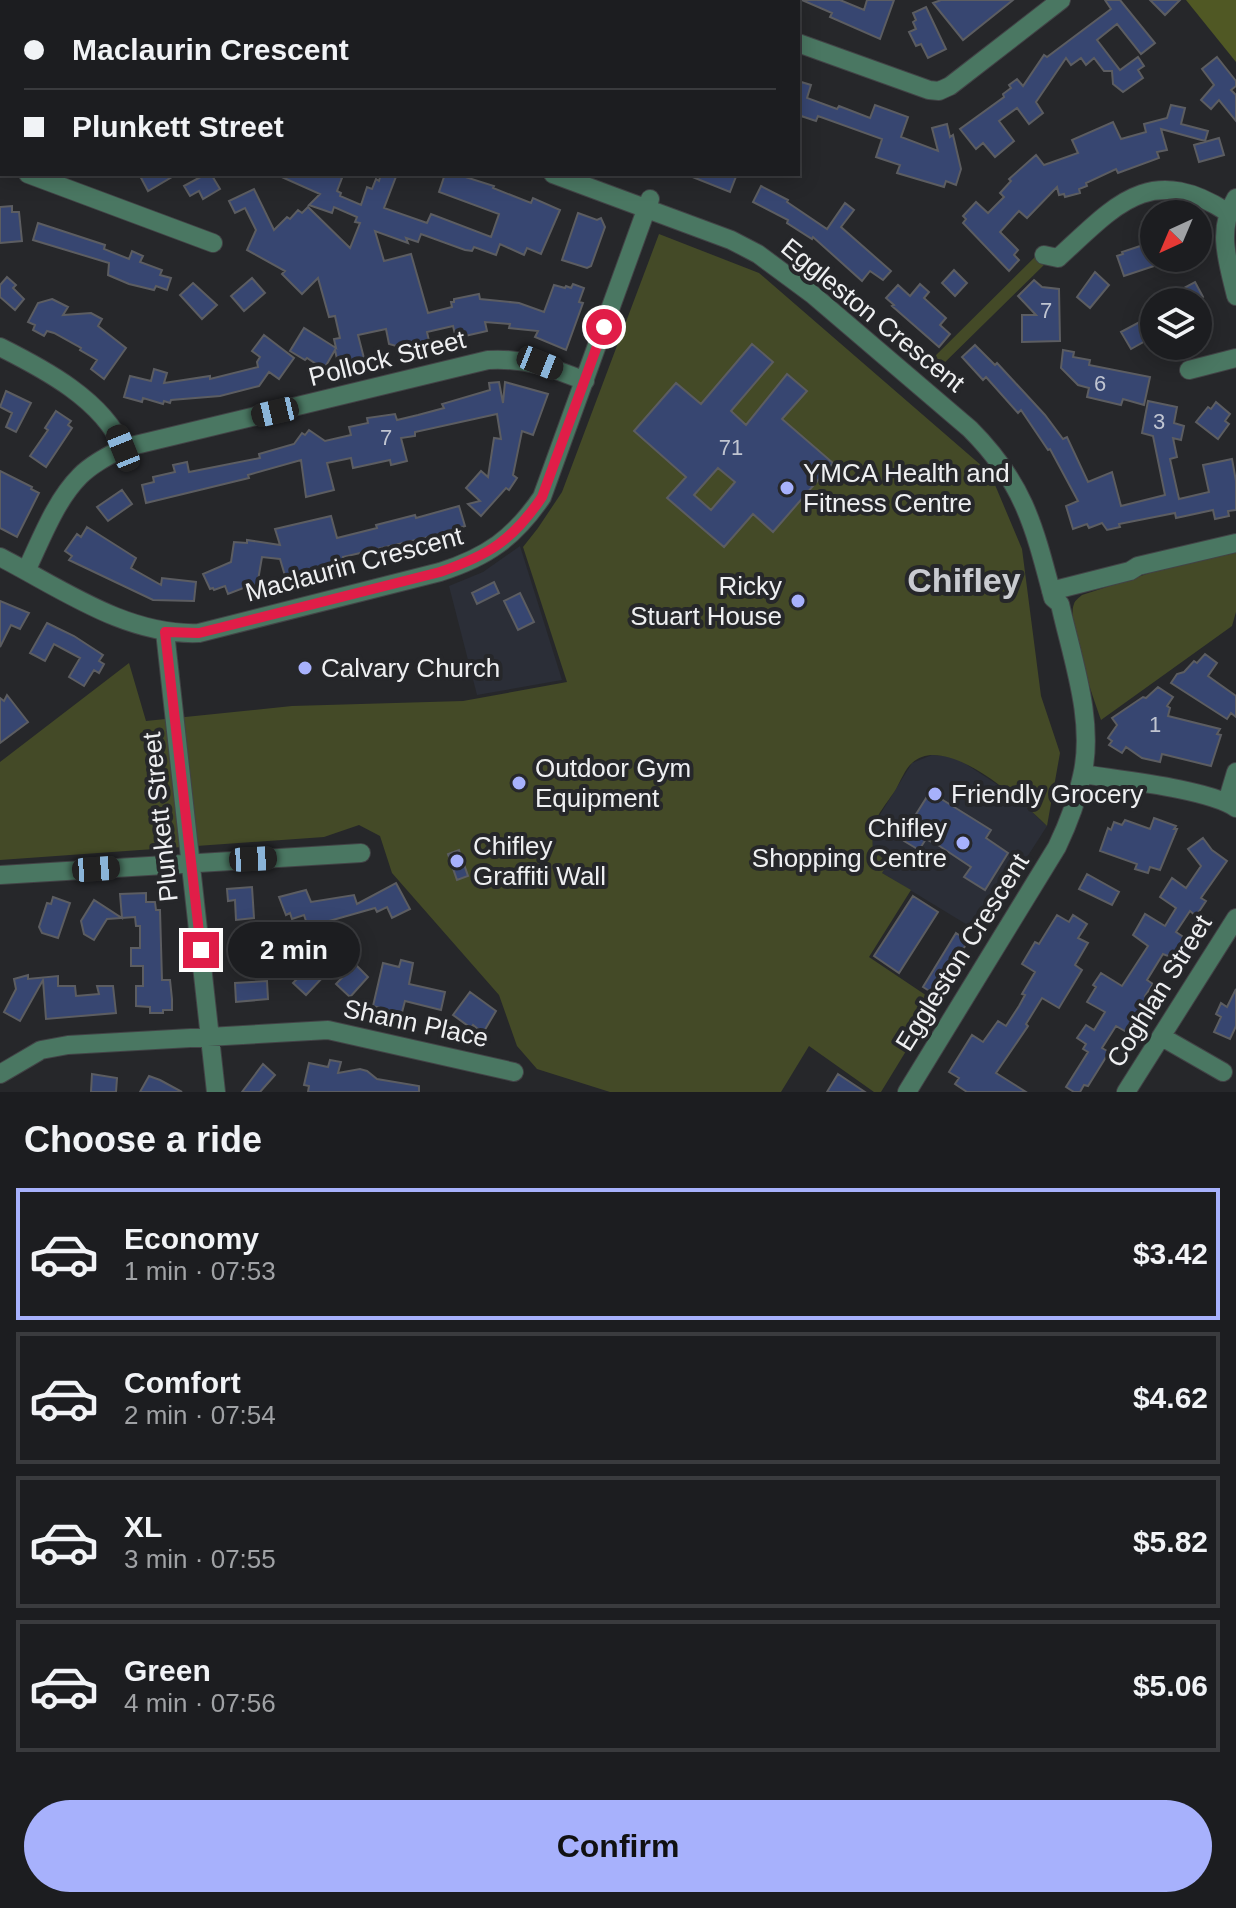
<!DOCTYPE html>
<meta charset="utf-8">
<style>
body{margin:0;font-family:Helvetica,sans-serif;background:#292a2d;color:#f1f3f6;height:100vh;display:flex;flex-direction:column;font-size:30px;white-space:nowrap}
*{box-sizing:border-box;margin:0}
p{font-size:26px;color:#a0a2a5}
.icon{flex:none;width:44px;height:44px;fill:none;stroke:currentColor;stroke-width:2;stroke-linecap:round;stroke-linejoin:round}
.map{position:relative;height:1092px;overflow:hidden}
.sheet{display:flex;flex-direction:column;background:#1c1d20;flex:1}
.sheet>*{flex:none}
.top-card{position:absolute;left:0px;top:0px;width:800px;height:176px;box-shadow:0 4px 20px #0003,0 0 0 2px #3a3b3e;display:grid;align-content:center;height:176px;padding:0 24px;background:#1c1d20}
.needle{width:52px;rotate:224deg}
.tools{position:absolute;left:1140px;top:200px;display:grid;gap:16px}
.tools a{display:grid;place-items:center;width:72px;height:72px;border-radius:50%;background:#1c1d20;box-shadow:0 4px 20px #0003,0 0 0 2px #3a3b3e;font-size:40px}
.end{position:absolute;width:36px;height:36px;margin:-18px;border:10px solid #e11d48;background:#fff;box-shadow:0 0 0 4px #fff}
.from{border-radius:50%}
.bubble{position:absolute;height:56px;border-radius:28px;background:#1c1d20;box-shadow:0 4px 20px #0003,0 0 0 2px #3a3b3e;font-size:26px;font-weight:800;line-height:56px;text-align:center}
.car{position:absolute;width:24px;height:48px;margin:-24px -12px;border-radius:10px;box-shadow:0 0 6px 2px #0007;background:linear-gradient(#222 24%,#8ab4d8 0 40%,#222 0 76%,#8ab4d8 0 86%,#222 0)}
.top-card b{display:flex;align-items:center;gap:28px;height:76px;font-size:30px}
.top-card b+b{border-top:2px solid #3a3b3e}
.top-card i{width:20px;height:20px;background:#f1f3f6}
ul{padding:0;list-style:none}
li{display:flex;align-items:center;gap:24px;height:132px;margin:0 16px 12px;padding:0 8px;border:4px solid #3a3b3e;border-radius:0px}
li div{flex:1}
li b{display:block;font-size:30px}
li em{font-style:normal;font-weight:800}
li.selected{border-color:#a7b1fc}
li>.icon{width:72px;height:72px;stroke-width:1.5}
h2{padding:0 24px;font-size:36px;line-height:96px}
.action{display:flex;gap:16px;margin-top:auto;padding:16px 24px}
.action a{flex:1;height:92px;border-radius:48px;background:#a7b1fc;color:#111;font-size:32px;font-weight:800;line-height:92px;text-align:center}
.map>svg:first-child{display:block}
.built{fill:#2b2e37}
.green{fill:#444a27}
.forest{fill:#505824}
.building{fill:#374671;stroke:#5c5d61;stroke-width:2;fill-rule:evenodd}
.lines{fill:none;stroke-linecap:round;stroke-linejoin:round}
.minor-casing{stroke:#424346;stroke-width:20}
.minor{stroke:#4a7762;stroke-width:18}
.route{stroke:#e11d48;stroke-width:10}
.poi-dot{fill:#a7b1fc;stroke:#26272a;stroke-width:3}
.labels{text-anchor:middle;stroke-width:8;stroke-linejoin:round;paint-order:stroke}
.number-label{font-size:22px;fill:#c0c5d1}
.street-label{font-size:26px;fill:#eeeff1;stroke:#26272a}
.poi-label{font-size:26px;fill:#eeeff1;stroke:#26272a;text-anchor:start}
.district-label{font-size:34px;font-weight:bold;fill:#c9cbd0;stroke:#26272a}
</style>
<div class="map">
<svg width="1236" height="1092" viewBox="0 0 1236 1092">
<rect width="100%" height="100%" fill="#26272a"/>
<path class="built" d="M520 546 562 680 477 695 449 586 483 572Z
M932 755 955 757 1015 796 1047 826 979 932 882 873 873 850 871 829 912 763Z"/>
<path class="green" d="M659 234 759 273 990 473 1022 549 1041 696 1060 753 1047 826C1023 803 946 731 912 763 905 769 900 782 896 789 880 814 870 819 873 850L888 863 882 873 911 890 869 957 936 1002 881 1092H874L809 1046 781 1092H610L537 1069 517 1046 499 995 392 873 380 836 359 825 324 837 0 860V762L129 663 146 721 292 706 463 701 567 682 523 547 538 528 562 492Z
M1044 248 1047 262 936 371 927 364Z
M1236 545V612L1232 626 1101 720C1094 700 1066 621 1074 604 1075 600 1079 598 1082 595Z"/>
<path class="forest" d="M1186 0H1236V62Z"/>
<path class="building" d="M802 0H840L864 10 867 0H894L880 39 830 17 832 13Z
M941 0H1013L963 40 933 3Z
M1105 0H1120L1155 43 1141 54 1117 24 1097 40 1120 70 1138 57 1144 66 1138 70 1143 78 1123 92 1113 84 1112 71H1104L1094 58 1086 65 1081 58 1071 65 1066 58 1036 102 1043 113 1029 124 1017 108 999 121 1014 141 995 157 983 143 976 149 960 129 1004 97 1003 94 1011 88 1009 85 1017 79 1023 86 1044 55 1047 57 1111 9Z
M1150 0H1180L1165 15Z
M926 7 946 49 928 58 921 44 916 46 909 32 916 29 913 22 916 20 913 13Z
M1217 57 1236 81V86L1231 90 1236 95V121L1219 100 1211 109 1201 100 1214 85 1202 69Z
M798 81 811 85 807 98 837 109 839 106 870 118 875 105 908 117 901 137 938 151 932 128 947 124 950 137 953 135 961 169 956 185 946 181 944 187 897 173 900 165 876 157 882 139 818 116 816 121 801 116 798 119Z
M1171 105 1185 108 1181 124 1208 131 1205 141 1161 129 1167 150 1157 152 1159 158 1118 173 1116 169 1086 183 1087 186 1079 189 1080 193 1065 197 1064 194 1059 195 1057 187 1027 218 1019 211 1000 232 1018 250 1014 255 1019 260 1009 271 963 223 966 219 963 216 976 202 988 213 1004 197 1000 193 1011 181 1009 179 1036 155 1044 165 1078 153 1072 140 1113 122 1121 139 1146 132 1144 124 1167 118Z
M1219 138 1224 155 1199 162 1194 145Z
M139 174H177L148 191Z
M206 174H211L220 189 203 199 199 191 190 196 184 186Z
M275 174H334L342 178 337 191 341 193 340 196 361 205 367 187 372 189 376 179 379 181 381 174H397L384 208 427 223 431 214 491 237 499 214 439 192 445 174H456L494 186 493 188 531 203 533 198 560 210 541 254 527 248 524 255 500 244 496 255 474 247 472 251 465 250 421 234 418 242 406 238 408 243 375 231 384 261 411 254 428 313 452 307 451 302H454V299L479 294 480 299 519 303 544 312 554 285 565 288 566 286 571 288 573 284 584 288 579 302 583 303 566 350 535 337 538 331 509 328 510 324 485 322 487 331 456 338 453 326 427 332 429 341 400 347 389 344 386 329 358 335 365 362 339 368 335 350 324 369 307 358 305 360 290 351 304 328 336 348 334 339 340 338 335 316 329 317 318 278 302 294 282 274 285 271 247 250 256 230 245 208 235 213 229 201 254 189 274 230 287 217 290 219 298 210 302 213 308 207 350 248 360 223 355 222 357 217 334 207 332 213 309 205 320 194Z
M685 174H737L730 192Z
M761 186 788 200 787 202 827 229 845 203 854 210 841 227 891 271 883 280 870 271 862 281 813 237 812 239 787 223 788 220 753 202Z
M12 206V212H19L22 241 0 243V207Z
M578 213 597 220 601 218 605 227 591 266 587 268 562 260Z
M1154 218V266L1124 276 1117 256 1123 254 1122 252 1149 243 1142 222Z
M38 223 105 245 104 249 129 259 132 251 143 256 140 262 162 270 160 275 171 278 167 290 156 286 154 290 129 284 108 275 109 263 33 240Z
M954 270 967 283 955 296 942 283Z
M1095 272 1109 285 1090 308 1077 297Z
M7 277 16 285 13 288 24 299 15 310 0 297V285Z
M252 278 265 293 244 311 231 296Z
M1034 280 1042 287 1059 289 1060 341 1022 342V315H1036L1018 296Z
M1195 282 1203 297 1198 300 1212 326 1198 334V300L1158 302Z
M193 283 217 305 202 319 180 295Z
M920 284 929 292 924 298 946 318 940 325 950 334 939 347 892 306 894 305 886 298 898 285 910 296Z
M52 299 68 307 63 315 91 313 102 319 98 326 126 348 104 379 91 369 97 360 80 350 81 348 54 333 47 331 44 336 33 330 35 325 28 322 38 303Z
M1145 319 1154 336 1131 349 1121 332Z
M264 335 294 358 279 379 269 372 259 386 220 396 171 400 170 403 164 401 163 404 143 398 142 402 124 397 130 376 151 381 154 369 167 373 164 383 210 376V379L258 367 257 362 260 357 252 351Z
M752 344 773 362 731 411 746 425 787 374 807 391 782 419 833 463 773 532 753 514 724 547 667 498 686 477 634 431 676 383 701 404ZM718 468 735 482 711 510 694 495Z
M975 345 995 365 997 363 1045 415 1063 439 1067 437 1088 482 1112 472 1121 506 1165 495 1153 436 1142 433 1148 401 1177 407 1174 423 1184 426 1181 440 1173 438 1177 457 1170 459 1179 499 1209 492 1203 465 1232 459 1236 481V510L1228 511 1229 516 1215 519 1213 510 1176 518 1175 513 1119 524 1120 527 1107 530 1102 523 1089 528 1087 524 1073 529 1066 506 1078 501 1050 449 1048 450 1021 410 1018 413 986 377 983 380 962 357Z
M1063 350 1074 352 1073 357 1090 360 1089 365 1150 377 1144 405 1123 399 1121 405 1087 397 1089 388 1078 385 1061 368Z
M499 382 503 403 505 382 548 394 533 435 522 431 513 475 517 478 509 490 506 488 481 516 468 504 480 501 466 488 481 471 488 477 494 438 501 439 497 414 415 432V436L401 438 407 461 391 465 390 460 353 468 351 458 327 463 334 490 306 497 301 460 248 475 249 478 146 503 142 485 154 482 153 477 175 472 173 465 187 462 189 472 260 458 259 454 294 444 302 433 305 435 309 430 325 441 351 435 349 427 368 423 367 418 395 414 397 420 418 415 444 408 442 404 490 390 489 383Z
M6 391 31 403 16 432 6 427 12 413 0 407Z
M1216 402 1230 414 1225 421 1229 424 1218 439 1196 422 1208 407 1211 409Z
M56 411 71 421 68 425 72 428 46 467 30 456 48 430 45 428Z
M0 471 32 487 31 489 39 493 17 537 0 528Z
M122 490 132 504 108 521 97 507Z
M459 506 465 526 429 537 343 557 344 563 286 579 280 559 262 557 257 586 251 585 228 594 225 586 214 590 213 588 210 589 203 574 231 562 234 542 247 543V540L280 545 275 529 331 516 337 538 377 528 376 525 415 515 416 518Z
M87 527 136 558 131 568 161 585 162 578 196 582 194 601 153 600 69 560 72 556 65 551 77 534 81 537Z
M494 582 499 593 477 604 472 593Z
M520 593 534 622 518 630 504 601Z
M0 601 29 613 20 629 11 625 0 647Z
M47 623 74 636 103 655 99 661 104 664 99 673 94 670 84 686 69 677 80 658 54 644 45 661 30 653Z
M1205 654 1217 663 1208 676 1236 696V717L1231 713 1227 719 1171 683 1177 674 1184 672 1194 661 1197 663Z
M1158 687 1173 697 1167 706 1170 708 1168 716 1220 729 1217 734 1221 735 1211 766 1162 754 1160 762 1142 758 1126 747 1122 753 1109 745 1112 741 1108 738 1117 725 1112 718 1143 697 1146 698Z
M7 695 28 722 0 743V698L4 701Z
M930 792 991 830 986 838 1008 853 985 890 964 877 971 867 938 845 926 839 919 850 904 841 911 829 908 827Z
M1154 818 1176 826 1174 829H1177L1160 870 1150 867 1148 873 1135 869 1137 864 1100 851 1108 828 1111 830 1114 822 1122 825 1125 820 1150 829Z
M1203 838 1212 850 1227 861 1201 898 1206 901 1196 916 1190 911 1176 932 1185 938 1173 958 1163 954 1147 980 1153 984 1145 996 1151 1000 1130 1034 1116 1026 1102 1048 1109 1052 1103 1062 1088 1086 1084 1085 1080 1092H1074L1066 1087 1088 1052 1083 1049 1086 1044 1077 1038 1086 1025 1094 1030 1105 1012 1087 1002 1096 987 1093 985 1101 973 1122 986 1148 946 1133 935 1145 914 1165 926 1176 908 1160 897 1172 878 1186 888 1201 866 1188 849Z
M459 850 468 876 457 880 448 854Z
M1087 874 1119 892 1112 905 1079 889Z
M396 883 410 909 392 918 387 907 377 912 375 908 308 927 304 915 292 919 290 913 286 915 279 897 306 890 311 902 354 895 357 904Z
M252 887 254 918 236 920 235 900 228 901 227 889Z
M146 893V902H155L156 910H160L162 980H170L172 999V1010H163V1013H150V1007L136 1006V986H143V966H131V948H140V926H136L135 917 107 919 94 940 84 934 81 921 94 900 122 918 120 894Z
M913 896 938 912 899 973 874 956Z
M53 897 70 903 58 938 42 933 39 927 47 903 51 904Z
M1057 915 1069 922 1073 915 1087 924 1078 938 1088 943 1075 965 1082 970 1059 1008 1042 998 1026 1024 1028 1026 996 1073 1026 1092H967L955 1084 959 1078 949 1072 972 1035 983 1042 998 1021 1006 1026 1019 1006 1025 995 1022 994 1035 972 1022 964 1035 942 1039 944Z
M956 933 968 941 936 995 923 987Z
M263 942 265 961 233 964 231 947Z
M401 960 413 963 409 984 445 992 441 1010 405 1001 401 1016 383 1012 384 1009 373 1006 383 963 399 967Z
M313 963 325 975 306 995 293 983Z
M355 964 368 977 350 997 336 984Z
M28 975V979L58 976V986H75L76 996 99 994 97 986H113L116 1013 46 1019 43 980 20 1021 4 1012 16 989 14 979Z
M267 981 268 999 236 1002 235 983Z
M1236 989V1026L1230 1039 1214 1032 1221 1017 1216 1014 1221 1003 1227 1007Z
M470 992 496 1011 483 1033 473 1025 471 1028 453 1015Z
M330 1060 341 1062 338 1073 360 1069 367 1071 377 1079 419 1086V1092H308L309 1086 304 1085 309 1063 328 1067Z
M263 1064 275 1075 260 1092H242Z
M92 1074 117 1078 116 1092H91Z
M838 1074 865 1092H827Z
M149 1076 160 1080 182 1092H140Z"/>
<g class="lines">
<g class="minor-casing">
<path id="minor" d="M91 0 97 2
M676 0 682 2
M590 2 591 0
M798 43 929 90 939 91 950 86 1061 0
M0 166H2
M28 174 213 243
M553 174 731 240 758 254 812 294 970 429C1024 483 1034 526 1053 598L1060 604C1072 658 1095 721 1082 776 1077 801 1068 824 1057 847L907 1092
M1236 198C1216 230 1228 262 1236 296
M1044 255 1058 258C1115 206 1149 162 1227 212
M0 347C44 369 103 400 123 448
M1189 370 1236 358
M0 557C62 589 127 636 199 633L440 572C487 557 514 538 542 497L650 199
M26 571C41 540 55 501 80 476 92 464 108 456 123 448L488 360C527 358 550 367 585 381
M1051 591 1130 571 1138 566 1236 543
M165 632 216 1092
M1083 774C1120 780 1208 789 1236 808
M1227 802 1236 772
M0 875 361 853
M1162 1037 1223 1072
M0 1074 41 1050 68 1045 328 1030 514 1072
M1126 1092 1236 918"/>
</g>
<use href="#minor" class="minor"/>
</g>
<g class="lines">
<path class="route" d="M201 950 165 632 199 633 223 627 440 572C489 555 513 540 542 497L604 327"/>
</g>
<g class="poi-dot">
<circle cx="787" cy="488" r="8"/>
<circle cx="798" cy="601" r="8"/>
<circle cx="305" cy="668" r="8"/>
<circle cx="519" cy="783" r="8"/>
<circle cx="935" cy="794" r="8"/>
<circle cx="963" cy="843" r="8"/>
<circle cx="457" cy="861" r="8"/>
</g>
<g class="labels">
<g class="number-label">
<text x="1046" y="318">7</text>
<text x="1100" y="391">6</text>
<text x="1159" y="429">3</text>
<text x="386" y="445">7</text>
<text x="731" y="455">71</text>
<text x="1155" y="732">1</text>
</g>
<g class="street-label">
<text transform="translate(873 315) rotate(39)" y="9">Eggleston Crescent</text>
<text transform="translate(387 358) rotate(-14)" y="9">Pollock Street</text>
<text transform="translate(354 564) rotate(-15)" y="9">Maclaurin Crescent</text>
<text transform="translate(160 817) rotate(-96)" y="9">Plunkett Street</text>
<text transform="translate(962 952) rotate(-58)" y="9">Eggleston Crescent</text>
<text transform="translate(1159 991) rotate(-58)" y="9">Coghlan Street</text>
<text transform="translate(416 1023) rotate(12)" y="9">Shann Place</text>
</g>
<g class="poi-label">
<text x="803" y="482">YMCA Health and<tspan x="803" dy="30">Fitness Centre</tspan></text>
<text x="782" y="595" text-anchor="end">Ricky<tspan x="782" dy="30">Stuart House</tspan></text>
<text x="321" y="677">Calvary Church</text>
<text x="535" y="777">Outdoor Gym<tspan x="535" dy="30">Equipment</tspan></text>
<text x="951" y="803">Friendly Grocery</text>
<text x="947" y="837" text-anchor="end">Chifley<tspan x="947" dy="30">Shopping Centre</tspan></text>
<text x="473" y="855">Chifley<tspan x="473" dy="30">Graffiti Wall</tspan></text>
</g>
<g class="district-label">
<text x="964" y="592">Chifley</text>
</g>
</g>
</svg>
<div class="tools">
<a><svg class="needle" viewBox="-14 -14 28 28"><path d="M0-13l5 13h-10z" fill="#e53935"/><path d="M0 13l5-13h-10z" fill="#a0a2a5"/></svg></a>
<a><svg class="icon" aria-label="layers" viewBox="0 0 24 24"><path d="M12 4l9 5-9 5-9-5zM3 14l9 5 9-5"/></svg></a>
</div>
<i class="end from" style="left:604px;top:327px"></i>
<i class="end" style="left:201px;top:950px"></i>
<div class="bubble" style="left:228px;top:922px;width:132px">2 min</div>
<i class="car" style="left:540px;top:363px;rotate:112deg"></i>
<i class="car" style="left:275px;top:412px;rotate:257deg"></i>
<i class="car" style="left:123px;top:448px;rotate:338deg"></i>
<i class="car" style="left:253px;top:859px;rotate:87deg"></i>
<i class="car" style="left:96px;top:869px;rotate:86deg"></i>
<div class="top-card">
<b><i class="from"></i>Maclaurin Crescent</b>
<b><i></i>Plunkett Street</b>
</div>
</div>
<section class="sheet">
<h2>Choose a ride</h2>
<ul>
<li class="selected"><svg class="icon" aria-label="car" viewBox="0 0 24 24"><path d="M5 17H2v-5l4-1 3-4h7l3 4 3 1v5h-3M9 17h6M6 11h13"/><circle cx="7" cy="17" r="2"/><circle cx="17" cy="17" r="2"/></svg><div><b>Economy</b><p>1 min · 07:53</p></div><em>$3.42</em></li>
<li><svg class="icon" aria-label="car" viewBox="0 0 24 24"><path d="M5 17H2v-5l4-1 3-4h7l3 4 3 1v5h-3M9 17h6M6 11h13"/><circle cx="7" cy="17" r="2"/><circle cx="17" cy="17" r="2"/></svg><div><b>Comfort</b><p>2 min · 07:54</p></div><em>$4.62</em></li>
<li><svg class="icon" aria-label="car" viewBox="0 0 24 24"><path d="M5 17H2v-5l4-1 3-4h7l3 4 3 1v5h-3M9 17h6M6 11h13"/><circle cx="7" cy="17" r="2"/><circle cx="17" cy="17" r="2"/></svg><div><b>XL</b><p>3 min · 07:55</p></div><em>$5.82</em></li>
<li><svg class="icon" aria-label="car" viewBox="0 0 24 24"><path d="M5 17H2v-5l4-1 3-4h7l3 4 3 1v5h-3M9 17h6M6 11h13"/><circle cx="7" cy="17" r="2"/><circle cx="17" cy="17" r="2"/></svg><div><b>Green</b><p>4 min · 07:56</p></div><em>$5.06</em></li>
</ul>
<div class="action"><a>Confirm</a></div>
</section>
